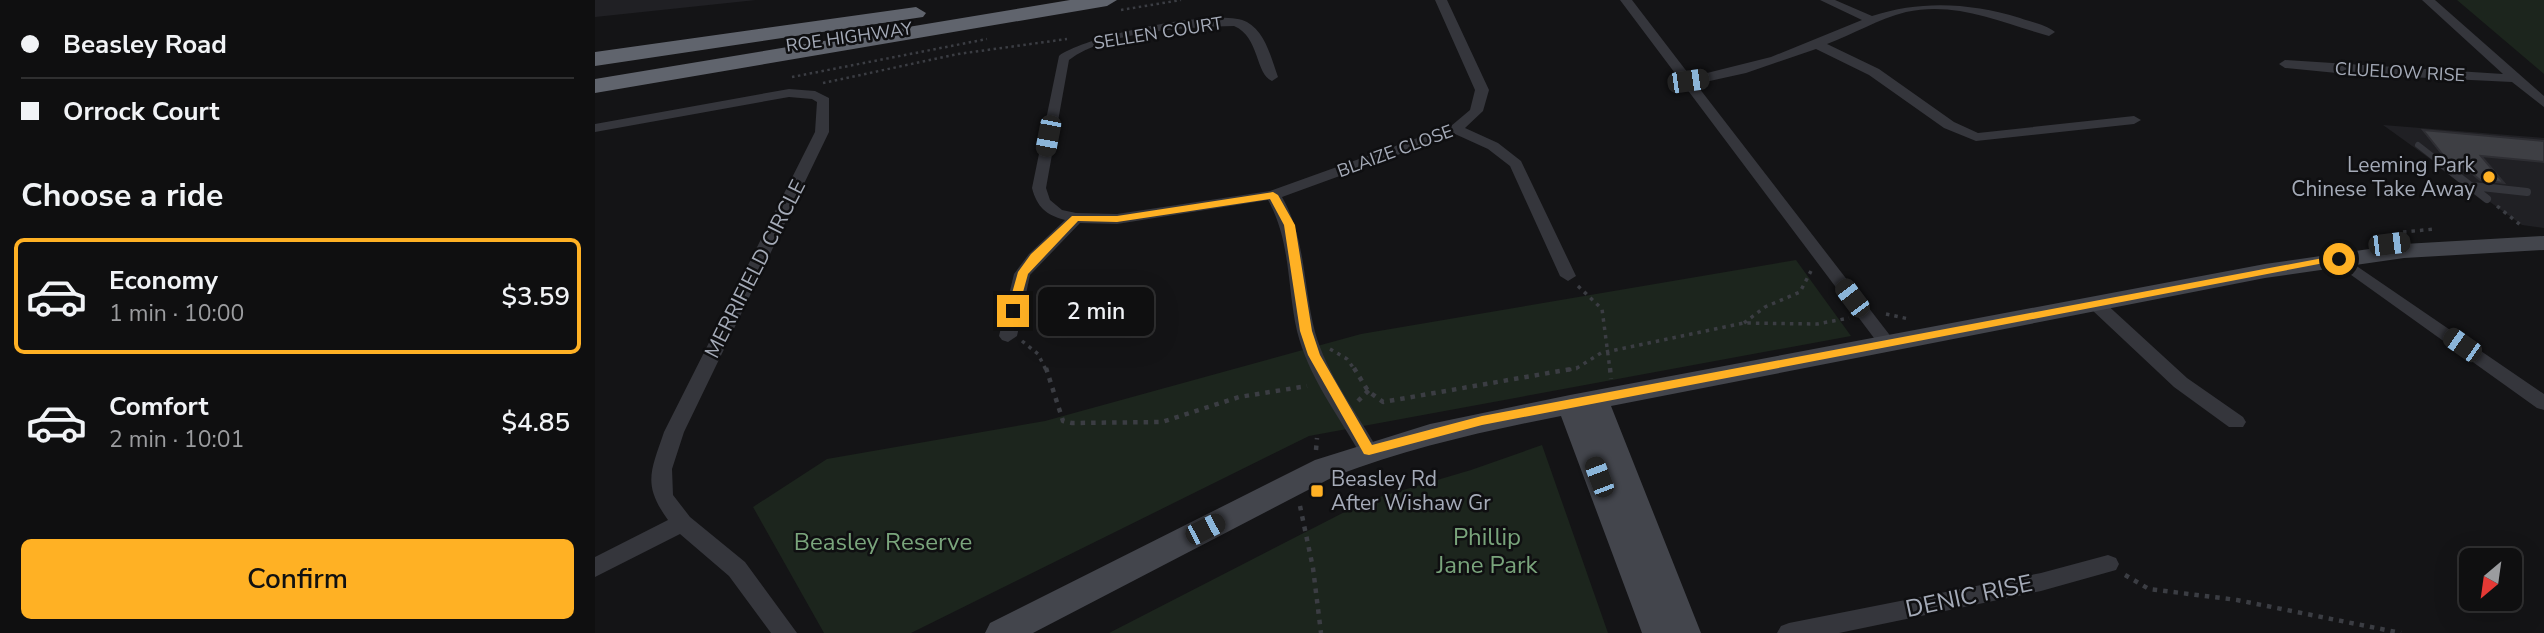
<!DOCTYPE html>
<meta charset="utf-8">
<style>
body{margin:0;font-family:"Nunito Sans",sans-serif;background:#181819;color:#f1f3f6;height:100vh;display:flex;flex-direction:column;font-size:26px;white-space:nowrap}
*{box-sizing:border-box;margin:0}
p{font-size:23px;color:#9b9c9f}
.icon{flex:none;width:38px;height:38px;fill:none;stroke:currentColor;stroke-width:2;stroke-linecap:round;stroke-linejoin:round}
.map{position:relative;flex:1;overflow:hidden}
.drawer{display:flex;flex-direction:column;background:#0f0f10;width:595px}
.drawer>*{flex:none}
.guide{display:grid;align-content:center;height:154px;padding:0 21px;background:#0f0f10}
.needle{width:46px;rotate:209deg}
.controls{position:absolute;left:1864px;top:548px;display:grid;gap:14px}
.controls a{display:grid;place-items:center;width:63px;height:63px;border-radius:10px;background:#0f0f10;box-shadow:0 7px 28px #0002,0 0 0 2px #2f2f30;font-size:35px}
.end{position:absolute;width:32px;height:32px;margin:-16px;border:9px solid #ffb124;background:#111;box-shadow:0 0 0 4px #111}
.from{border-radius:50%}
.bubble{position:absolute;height:49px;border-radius:10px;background:#0f0f10;box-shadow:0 7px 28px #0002,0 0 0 2px #2f2f30;font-size:23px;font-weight:600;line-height:49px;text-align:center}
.car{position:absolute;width:21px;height:42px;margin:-21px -10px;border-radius:9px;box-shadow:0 0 5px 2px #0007;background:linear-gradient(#222 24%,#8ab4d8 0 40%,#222 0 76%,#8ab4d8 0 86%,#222 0)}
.guide b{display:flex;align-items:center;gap:24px;height:66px;font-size:26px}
.guide b+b{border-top:2px solid #2f2f30}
.guide i{width:18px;height:18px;background:#f1f3f6}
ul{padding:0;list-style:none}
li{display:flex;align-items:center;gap:21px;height:116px;margin:0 14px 10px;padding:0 7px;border:4px solid transparent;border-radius:10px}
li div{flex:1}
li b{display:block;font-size:26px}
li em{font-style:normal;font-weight:600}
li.current{border-color:#ffb124}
li>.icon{width:63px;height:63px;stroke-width:1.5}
h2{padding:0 21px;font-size:32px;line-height:84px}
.action{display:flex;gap:14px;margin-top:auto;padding:14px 21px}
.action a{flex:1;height:80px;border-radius:10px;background:#ffb124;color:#111;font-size:28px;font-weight:600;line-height:80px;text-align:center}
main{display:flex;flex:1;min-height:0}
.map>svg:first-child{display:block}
.built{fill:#202024}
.green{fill:#1c251d}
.building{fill:#3e3f44;stroke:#2e2e33;stroke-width:2}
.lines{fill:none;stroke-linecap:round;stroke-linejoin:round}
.path-far2{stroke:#3b3d43;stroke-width:2.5;stroke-dasharray:2.5 3.5;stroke-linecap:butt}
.path-far1{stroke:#3b3d43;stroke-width:3.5;stroke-dasharray:3.5 5;stroke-linecap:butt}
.path{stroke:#3b3d43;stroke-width:4.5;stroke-dasharray:4.5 6;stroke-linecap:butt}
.lane-far1{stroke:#35363c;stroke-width:6}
.lane{stroke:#35363c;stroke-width:8}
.street{fill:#35363c;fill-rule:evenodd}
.secondary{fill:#43454c;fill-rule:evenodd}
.highway{fill:#60646d;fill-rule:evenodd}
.route{fill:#ffb124}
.poi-dot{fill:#ffb124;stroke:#0f0f11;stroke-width:2.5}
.labels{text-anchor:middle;stroke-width:5;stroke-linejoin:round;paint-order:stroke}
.far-street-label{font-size:18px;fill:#a5abb8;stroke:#0f0f11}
.poi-label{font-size:21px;fill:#a5abb8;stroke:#0f0f11;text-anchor:end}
.street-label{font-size:21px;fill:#a5abb8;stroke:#0f0f11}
.near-park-label{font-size:24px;fill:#7aa57c;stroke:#0f0f11}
.near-street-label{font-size:24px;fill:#a5abb8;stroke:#0f0f11}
</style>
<main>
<section class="drawer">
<div class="guide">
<b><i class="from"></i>Beasley Road</b>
<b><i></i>Orrock Court</b>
</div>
<h2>Choose a ride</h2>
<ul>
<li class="current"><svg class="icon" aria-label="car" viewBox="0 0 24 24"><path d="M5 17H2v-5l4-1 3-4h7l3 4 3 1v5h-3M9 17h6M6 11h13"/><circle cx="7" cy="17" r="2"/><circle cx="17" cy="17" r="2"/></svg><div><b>Economy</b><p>1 min · 10:00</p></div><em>$3.59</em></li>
<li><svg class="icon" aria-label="car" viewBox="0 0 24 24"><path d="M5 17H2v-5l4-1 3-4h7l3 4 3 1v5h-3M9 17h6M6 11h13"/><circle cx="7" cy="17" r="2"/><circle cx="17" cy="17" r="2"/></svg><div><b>Comfort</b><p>2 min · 10:01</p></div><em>$4.85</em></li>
</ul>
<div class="action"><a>Confirm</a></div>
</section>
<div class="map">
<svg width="1949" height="633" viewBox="0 0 1949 633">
<rect width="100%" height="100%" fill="#141416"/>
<path class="built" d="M0 0H161L0 17Z
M1788 125 1949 138V228L1927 225Z"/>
<path class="green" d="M1862 0H1949V74Z
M1201 260 1256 336 714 436 316 633H229L158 507 232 459 450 421 766 334Z
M947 445 1013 633H514L771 501 876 470Z"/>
<path class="building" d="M1828 130 1949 141V162L1886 156 1909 183 1885 180 1874 171 1866 170 1858 160H1852Z"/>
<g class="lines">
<path class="path-far2" d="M526 10 586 0
M197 77 392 39
M228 83 363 54 472 39"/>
<path class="path-far1" d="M1902 206 1928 227
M1808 232 1840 229
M983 286 1007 309 1015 370
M1291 314 1314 319
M1149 323 1170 307 1205 292 1216 271
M427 341 443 354 451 370
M735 349 752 359 760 370
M973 370 982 368 1006 353 1149 323 1222 324 1254 318"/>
<path class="path" d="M451 368 468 421 477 423 567 422 644 397 712 386
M759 368 773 391 788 402 982 368
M1015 368 1016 379
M763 401 774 390
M721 450 722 438
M705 506 718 568 726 633
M1530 575 1554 589 1642 600 1806 633"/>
<path class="lane-far1" d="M1823 145 1846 163"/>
<path class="lane" d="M1843 161 1892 199
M1877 186 1932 192"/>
<path class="street" d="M840 0H852L894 90 888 111 870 128 903 143 926 161 981 276 973 281 965 276 915 166 893 149 860 134 687 197C711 239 708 286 720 332 732 375 761 411 783 450L780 455H766C743 415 713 376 702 331 692 287 696 241 673 200L522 224 485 223 435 275 422 336 413 342 407 340 404 336 419 274 434 254 470 220C451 215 442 207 437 188L464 56C490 36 623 7 652 22 671 33 676 58 683 77L677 81C660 74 665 37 639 26 592 27 512 31 474 60L451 188 455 200 467 210 481 213 522 214 675 191 856 126 875 110 880 90Z
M1025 0H1037L1096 77 1176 57 1267 20 1225 0H1240L1277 16C1327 0 1375 3 1425 18 1436 22 1451 25 1460 32L1454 36C1407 23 1362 1 1311 12 1283 19 1259 34 1232 44L1284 69 1359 122 1383 133 1539 116 1546 120 1539 124 1381 141 1349 128 1274 75 1221 49 1151 73 1101 84 1297 338 1300 342 1297 346H1285Z
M1827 0H1840L1949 96V107L1917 82 1752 74 1690 68 1684 64 1690 60 1908 74Z
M194 89 220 91 234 98V132L89 432 77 469 78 495 95 517 150 562 202 633H176L134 576 85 534 0 577V557L73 520C47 484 56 471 69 432L220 132 222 102 217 99 194 97 0 132V124Z
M1744 254 1949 394V410L1942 408 1738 262 1736 259Z
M1502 300 1508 301 1592 378 1648 417 1651 422 1648 427H1634L1579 387 1496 309 1493 305 1496 301Z
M1513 555 1521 558 1524 564 1521 570 1446 591 1244 633H1182L1186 626 1194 623 1446 573Z"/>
<path class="secondary" d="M1949 236V250L1809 258 1670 278 1016 406 1106 633H1047L966 416C889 431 814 448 740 476L438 633H390L395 623 720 460 835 424 975 395 1670 264 1809 244Z"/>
<path class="highway" d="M475 0H522L512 6 0 93V79Z
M321 7 331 13 328 17 0 66V52Z"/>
</g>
<path class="route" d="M678 192 683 195 700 225 717 331 725 355 777 445 887 416 1744 255 1750 259 887 425 774 455 769 454 713 355 705 331 689 225 675 199 522 222 483 221 433 274 422 314 412 311 423 272 436 254 477 216H522Z"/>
<g class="poi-dot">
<circle cx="1894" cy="177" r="7"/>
<rect x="715" y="484" width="14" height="14" rx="3.5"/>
</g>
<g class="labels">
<g class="far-street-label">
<text transform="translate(563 33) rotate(-9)" y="6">SELLEN COURT</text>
<text transform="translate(254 37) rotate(-8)" y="6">ROE HIGHWAY</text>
<text transform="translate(1805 72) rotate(3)" y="6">CLUELOW RISE</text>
<text transform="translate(800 151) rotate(-20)" y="6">BLAIZE CLOSE</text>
</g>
<g class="poi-label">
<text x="1880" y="172">Leeming Park<tspan x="1880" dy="24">Chinese Take Away</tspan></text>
<text x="736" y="486" text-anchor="start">Beasley Rd<tspan x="736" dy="24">After Wishaw Gr</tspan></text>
</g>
<g class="street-label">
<text transform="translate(160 269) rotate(-63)" y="7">MERRIFIELD CIRCLE</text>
</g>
<g class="near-park-label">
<text x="892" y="545">Phillip<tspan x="892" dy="28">Jane Park</tspan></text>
<text x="288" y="550">Beasley Reserve</text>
</g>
<g class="near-street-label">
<text transform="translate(1374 596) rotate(-12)" y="8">DENIC RISE</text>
</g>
</g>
</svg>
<div class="controls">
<a><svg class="needle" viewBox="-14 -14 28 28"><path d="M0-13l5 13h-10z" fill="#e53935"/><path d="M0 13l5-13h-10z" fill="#9b9c9f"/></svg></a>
</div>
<i class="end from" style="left:1744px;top:259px"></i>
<i class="end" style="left:418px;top:311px"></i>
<div class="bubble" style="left:443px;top:287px;width:116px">2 min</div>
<i class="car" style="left:1093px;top:81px;rotate:82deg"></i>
<i class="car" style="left:453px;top:136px;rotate:191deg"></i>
<i class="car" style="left:1794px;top:244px;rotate:83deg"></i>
<i class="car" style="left:1257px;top:298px;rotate:323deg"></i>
<i class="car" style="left:1867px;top:345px;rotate:305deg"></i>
<i class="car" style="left:1004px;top:477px;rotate:339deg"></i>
<i class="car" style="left:610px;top:529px;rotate:63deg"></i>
</div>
</main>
